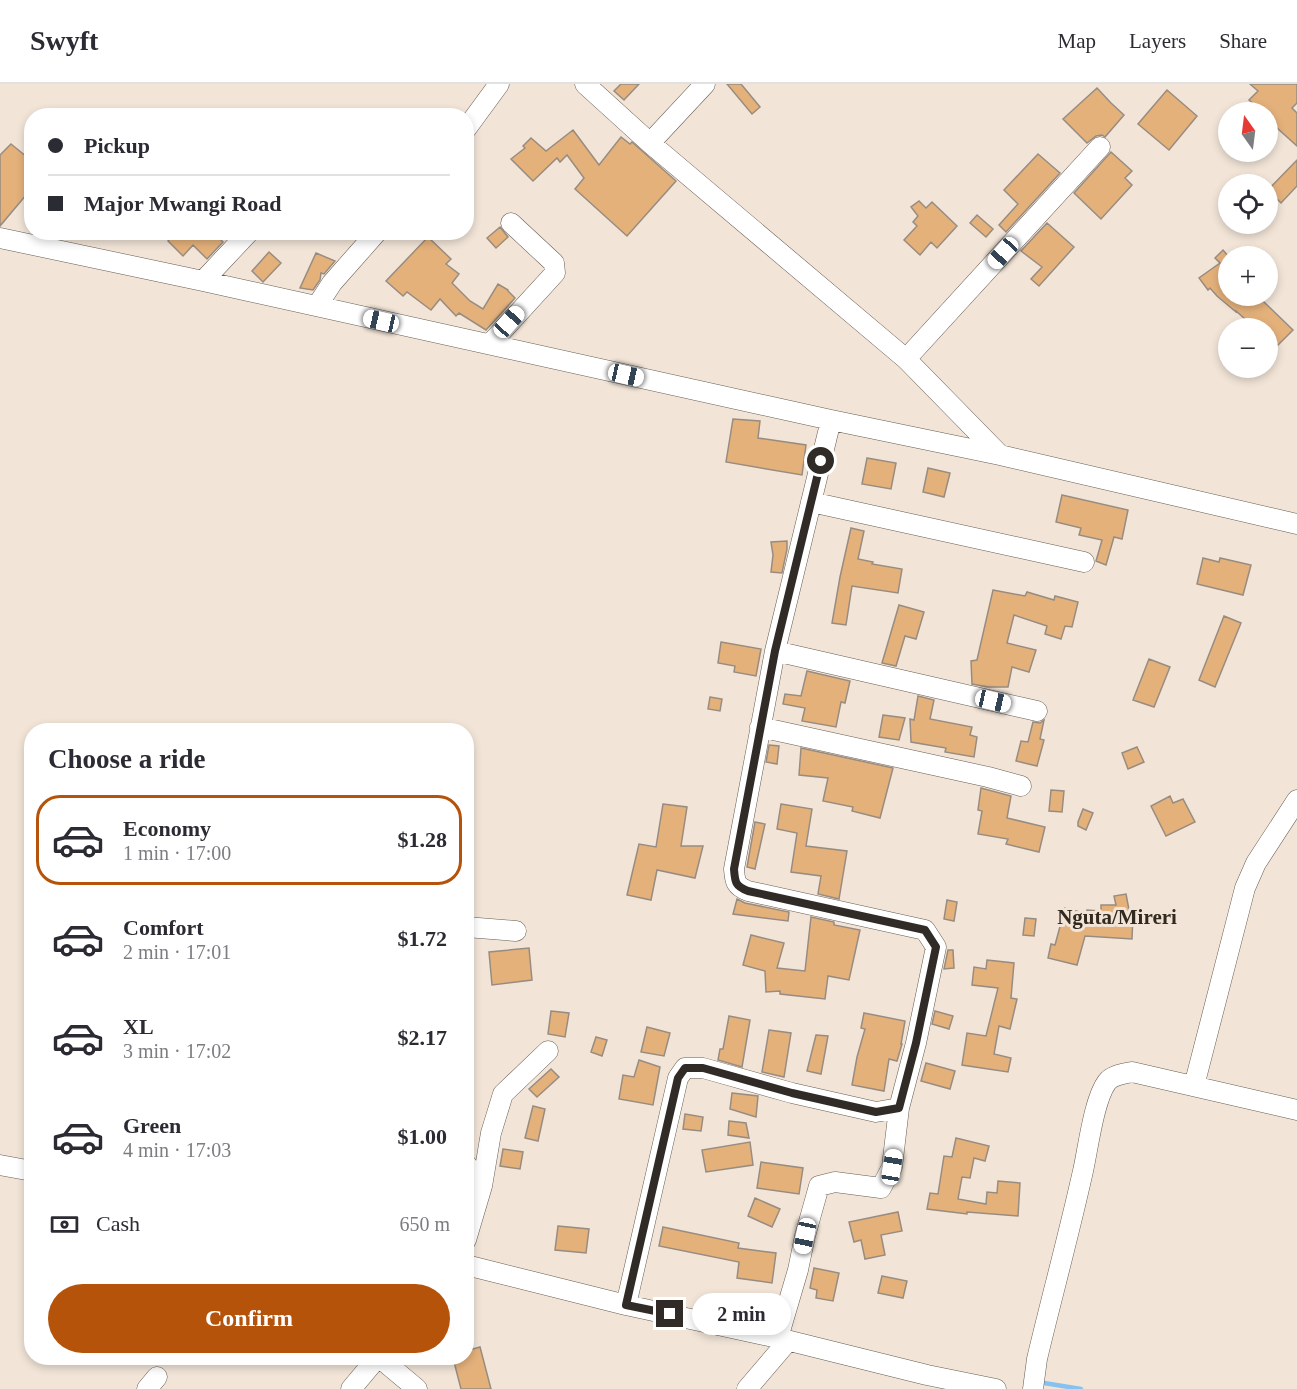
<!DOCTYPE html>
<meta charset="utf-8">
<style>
body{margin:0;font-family:"Times New Roman",serif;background:#f7f7f7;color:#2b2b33;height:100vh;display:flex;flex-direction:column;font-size:22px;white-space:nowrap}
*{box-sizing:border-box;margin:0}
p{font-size:20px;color:#7c7c81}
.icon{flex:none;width:33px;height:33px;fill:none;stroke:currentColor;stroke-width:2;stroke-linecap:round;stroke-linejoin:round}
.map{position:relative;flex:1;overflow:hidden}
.drawer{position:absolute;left:24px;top:639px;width:450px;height:642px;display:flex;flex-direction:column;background:#fff;border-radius:24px;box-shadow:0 3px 9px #0003}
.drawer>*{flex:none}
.hud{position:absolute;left:24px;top:24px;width:450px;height:132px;border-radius:24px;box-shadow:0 3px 9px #0003;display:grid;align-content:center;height:132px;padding:0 24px;background:#fff}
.needle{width:39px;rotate:346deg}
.fabs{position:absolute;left:1218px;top:18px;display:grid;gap:12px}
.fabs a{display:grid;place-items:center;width:60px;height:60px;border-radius:50%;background:#fff;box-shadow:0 3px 9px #0003;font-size:30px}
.end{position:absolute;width:27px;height:27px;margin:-14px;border:8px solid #302b26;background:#fff;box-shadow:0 0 0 3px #fff}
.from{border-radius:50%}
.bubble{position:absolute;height:42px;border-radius:21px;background:#fff;box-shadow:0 3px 9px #0003;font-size:20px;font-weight:800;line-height:42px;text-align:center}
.car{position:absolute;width:18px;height:36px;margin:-18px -9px;border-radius:8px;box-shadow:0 0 4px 2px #0007;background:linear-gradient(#fff 24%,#345 0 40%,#fff 0 76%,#345 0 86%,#fff 0)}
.hud b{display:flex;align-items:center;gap:21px;height:57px;font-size:22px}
.hud b+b{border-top:2px solid #e1e1e2}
.hud i{width:15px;height:15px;background:#2b2b33}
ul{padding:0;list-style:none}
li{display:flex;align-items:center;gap:18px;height:90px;margin:0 12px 9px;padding:0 12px;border:3px solid transparent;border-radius:24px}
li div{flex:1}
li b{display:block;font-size:22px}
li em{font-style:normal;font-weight:800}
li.on{border-color:#b45309}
li>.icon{width:54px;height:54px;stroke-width:1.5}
h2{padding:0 24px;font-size:27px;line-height:72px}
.pay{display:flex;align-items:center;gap:15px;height:66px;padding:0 24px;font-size:22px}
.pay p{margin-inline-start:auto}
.cta{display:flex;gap:12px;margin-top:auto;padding:12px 24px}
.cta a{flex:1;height:69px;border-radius:36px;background:#b45309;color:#fff;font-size:24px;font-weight:800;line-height:69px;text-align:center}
header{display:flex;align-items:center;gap:36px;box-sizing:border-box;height:84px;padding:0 30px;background:#fff;border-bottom:2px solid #e1e1e2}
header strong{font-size:28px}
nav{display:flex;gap:33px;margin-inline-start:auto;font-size:21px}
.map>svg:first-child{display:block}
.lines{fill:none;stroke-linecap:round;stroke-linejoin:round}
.stream{stroke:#85c2f0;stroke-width:4.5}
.building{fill:#e4b17b;stroke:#988c80;stroke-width:1.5}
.minor-casing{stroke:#675c51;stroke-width:21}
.minor{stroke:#fff;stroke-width:20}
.route{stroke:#302b26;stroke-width:8}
.labels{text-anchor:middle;stroke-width:6;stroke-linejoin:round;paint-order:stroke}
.quarter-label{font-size:21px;font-weight:bold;fill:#32291f;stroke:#f2e5d8}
</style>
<header>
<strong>Swyft</strong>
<nav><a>Map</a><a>Layers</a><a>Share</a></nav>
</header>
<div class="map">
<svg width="1297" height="1305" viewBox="0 0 1297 1305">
<rect width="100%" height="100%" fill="#f2e5d8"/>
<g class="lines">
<path class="stream" d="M1044 1299 1081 1305"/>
</g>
<path class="building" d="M621 0H639L624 16 614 7Z
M727 0H741L760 23 752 30Z
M1250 0H1297V19L1292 24 1297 29V62L1268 36V28H1263L1249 16 1258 7Z
M1097 4 1111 19 1124 31 1105 53 1102 51 1096 52 1087 59 1063 35Z
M1167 6 1197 32 1169 66 1138 40Z
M573 46 599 81 621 53 630 60 632 58 676 97 627 152 575 105 584 94 567 71 560 78 557 74 533 97 511 75 525 64 523 62 531 54 546 67Z
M11 60 32 77V104L0 142V71Z
M1111 68 1132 87 1125 94 1132 101 1101 135 1074 109Z
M1038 70 1060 89 1006 148 999 141 1018 120 1004 106Z
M1297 76V102L1281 119 1268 106Z
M919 117 926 124 932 118 957 142 937 164 931 158 920 171 904 156 917 142 913 138 918 132 911 123Z
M977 131 993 145 986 153 970 139Z
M1047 139 1074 163 1039 202 1031 195 1042 183 1021 167Z
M500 143 508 153 496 164 487 154Z
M176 148H213L223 158 207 175 193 161 183 172 168 157Z
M428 153 451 175 446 180 459 190 452 199 470 217 483 225 498 200 508 206V207L515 214 486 246 459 229 456 232 440 215 431 226 407 208 403 212 386 197Z
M1223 166 1228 172V212H1268L1263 217 1293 246 1275 264 1268 257V244H1255L1236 227V228L1217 212 1210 204 1208 206 1199 194 1220 179 1215 174Z
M269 168 281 179 263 198 252 187Z
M316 169 335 177 324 190 321 189 320 196 313 206 300 204Z
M733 335 760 337 758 354 806 361 802 391 726 378Z
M867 374 896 379 891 405 862 400Z
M928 384 950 389 944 413 923 408Z
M1062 411 1128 426 1122 455 1114 453 1106 481 1096 477 1102 456 1079 451 1081 444 1056 438Z
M851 444 864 447 858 475 873 478 872 480 902 485 898 509 852 502 846 541 832 539 840 493Z
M787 457V465L782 489 771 488 773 471 771 458Z
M1203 474 1219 478 1220 474 1251 481 1243 511 1197 500Z
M993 506 1025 512 1027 508 1054 516 1055 512 1078 518 1072 543 1065 542 1061 555 1045 550 1047 542 1014 531 1007 559 1036 566 1029 588 1012 583 1008 603H988L972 600 971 577 977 576Z
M899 521 924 528 916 555 905 552 896 582 882 579Z
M1224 532 1241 539 1215 603 1199 596Z
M721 558 761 565 756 592 734 588 735 582 718 579Z
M1149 575 1170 583 1154 623 1133 616Z
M807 587 850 597 845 619 841 618 836 643 802 637 805 624 783 620 785 610 801 612Z
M918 612 934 616 930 635 972 643 970 651 977 653 974 673 945 668 946 664 911 658 910 635 914 636Z
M710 613 722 615 720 627 708 625Z
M883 631 905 634 899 656 879 653Z
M1044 636 1040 655 1044 656 1037 682 1016 677 1021 657 1028 658 1033 638 1040 639Z
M769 661 779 662 777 680 766 678Z
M1137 663 1144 678 1128 685 1122 669Z
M801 664 893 684 880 734 852 727 853 723 823 717 828 694 799 691Z
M981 704 1011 712 1007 734 1045 743 1039 768 1006 760 1008 755 978 750 982 727 978 726Z
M1051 706 1064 707 1062 728 1049 727Z
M1170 712 1173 719 1183 715 1195 738 1166 752 1151 722Z
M663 720 687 723 681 762H703L695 794 657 786 651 816 627 811 639 760 656 763Z
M781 720 812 725 806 762 847 767 839 815 818 810 821 792 791 788 797 749 777 745Z
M1083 725 1093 729 1086 746 1078 742V738Z
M755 738 765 740 755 785 747 783Z
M1126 810 1130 831H1133L1132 855 1085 852 1077 881 1048 874 1051 860 1055 861 1065 824 1087 830V826L1101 827V821H1116L1114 812Z
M737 815 745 819 789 828 788 837 733 830Z
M947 816 957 818 954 837 944 835Z
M811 833 834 838V841L860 846 849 896 828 892 825 915 780 910V907L766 908 765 887 743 881 751 851 784 859 777 884 805 887Z
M1025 834 1036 835 1034 852 1023 851Z
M529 864 532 896 492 901 489 868Z
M948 866H953L954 884 944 885Z
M987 876 1014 879 1011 914 1017 915 1010 945 999 942 994 970 1011 974 1008 988 962 981 967 949 986 952 998 904 972 901 974 883 986 885Z
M551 927 569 929 565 953 548 950Z
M935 927 953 932 949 945 932 940Z
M864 929 905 937 901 960H902L897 977 889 975 884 1007 852 1001 857 973 865 945 861 944Z
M729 932 750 936 742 983 718 976 720 965H723Z
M647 943 670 949 664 972 641 968Z
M769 946 791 949 784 993 762 988Z
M816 951 828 952 821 990 807 987Z
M596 953 607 956 602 972 591 968Z
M639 976 660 983 653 1021 619 1015 623 991 634 993Z
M926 979 955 987 950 1005 921 997Z
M551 985 559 993 537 1013 529 1005Z
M732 1009 758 1012 756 1033 730 1025Z
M533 1022 545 1025 538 1057 525 1054Z
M685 1030 703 1033 701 1047 683 1045Z
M729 1037 746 1039 749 1054 728 1051Z
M956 1054 989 1062 985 1077 974 1074 970 1094 962 1093 958 1115 986 1120 987 1108 997 1109 998 1097 1020 1099 1018 1132 967 1128V1130L927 1125 930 1109 938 1110 944 1072 952 1073Z
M750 1058 753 1081 706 1088 702 1066Z
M503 1065 523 1068 520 1085 500 1082Z
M761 1078 803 1084 799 1110 757 1104Z
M755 1114 780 1125 772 1143 748 1132Z
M898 1128 902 1147 881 1151 885 1171 865 1175 861 1156 854 1158 849 1138Z
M558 1142 589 1145 586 1169 555 1166Z
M663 1143 739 1159 738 1164 776 1169 772 1199 737 1194 739 1178 659 1162Z
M814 1184 839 1189 833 1217 816 1214 817 1206 810 1204Z
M882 1192 907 1197 903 1214 878 1209Z
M480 1263 491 1305H461L453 1274H466V1267Z"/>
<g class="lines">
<g class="minor-casing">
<path id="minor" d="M585 0 650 59 906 275 1000 371
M466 45 499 0
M650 59 705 0
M0 154 203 197 831 336 1000 371 1297 440
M203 197 249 148
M317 222 332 199 377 148
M490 260 555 189 554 179 511 139
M906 275 1100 63
M811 418 1084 478
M775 567 1037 627
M760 643 988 693 1021 702
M466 843 516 847
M1194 1002 1245 804 1256 779 1297 716
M466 1080 482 1102 466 1156
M0 1081 32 1087
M482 1102 491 1049 503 1010 548 967
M466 1181 626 1221 778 1254 927 1291 996 1305
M626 1221 678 994 685 984H703L792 1009 876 1028 899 1024 916 959 936 863 925 846 748 807C735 802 735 797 734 785L775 567 831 336
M778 1254 798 1186 805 1152 819 1102 835 1098 881 1104 892 1083 899 1024
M380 1274 417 1305
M147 1305 157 1293
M351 1305 377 1274
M747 1305 788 1257
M1033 1305 1037 1275C1052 1212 1069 1150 1083 1087 1088 1065 1094 1015 1107 998 1112 991 1123 990 1132 988L1297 1026"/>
</g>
<use href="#minor" class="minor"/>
</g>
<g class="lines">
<path class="route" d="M670 1230 626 1221 678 994 685 984H703L792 1009 876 1028 899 1024 916 959 936 863 925 846 748 807C735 802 735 798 734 785L775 567 821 377"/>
</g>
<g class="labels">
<g class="quarter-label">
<text x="1117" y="840">Nguta/Mireri</text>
</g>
</g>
</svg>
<div class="fabs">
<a><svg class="needle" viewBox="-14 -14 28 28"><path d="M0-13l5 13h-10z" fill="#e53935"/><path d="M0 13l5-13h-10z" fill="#7c7c81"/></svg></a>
<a><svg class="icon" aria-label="locate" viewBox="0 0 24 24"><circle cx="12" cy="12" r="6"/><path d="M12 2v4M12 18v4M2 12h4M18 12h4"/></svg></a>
<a>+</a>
<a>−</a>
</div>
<i class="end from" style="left:821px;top:377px"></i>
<i class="end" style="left:670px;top:1230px"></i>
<div class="bubble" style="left:692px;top:1209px;width:99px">2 min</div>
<i class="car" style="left:1003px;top:169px;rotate:222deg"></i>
<i class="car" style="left:381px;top:237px;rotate:283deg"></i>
<i class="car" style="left:509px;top:238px;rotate:42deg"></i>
<i class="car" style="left:626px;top:291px;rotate:103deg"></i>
<i class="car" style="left:993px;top:617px;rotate:103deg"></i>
<i class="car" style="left:892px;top:1083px;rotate:9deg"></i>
<i class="car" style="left:805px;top:1152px;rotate:192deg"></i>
<div class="hud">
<b><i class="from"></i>Pickup</b>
<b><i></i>Major Mwangi Road</b>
</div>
<section class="drawer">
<h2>Choose a ride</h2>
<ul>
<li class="on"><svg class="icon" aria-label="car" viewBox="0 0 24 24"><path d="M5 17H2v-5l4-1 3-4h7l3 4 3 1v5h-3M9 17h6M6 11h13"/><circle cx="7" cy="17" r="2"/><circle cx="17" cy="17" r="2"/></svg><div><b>Economy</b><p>1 min · 17:00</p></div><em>$1.28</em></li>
<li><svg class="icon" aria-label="car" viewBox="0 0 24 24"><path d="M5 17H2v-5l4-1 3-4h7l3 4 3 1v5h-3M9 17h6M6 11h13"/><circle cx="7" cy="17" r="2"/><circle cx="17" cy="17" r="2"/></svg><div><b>Comfort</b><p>2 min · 17:01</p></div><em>$1.72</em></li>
<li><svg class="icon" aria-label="car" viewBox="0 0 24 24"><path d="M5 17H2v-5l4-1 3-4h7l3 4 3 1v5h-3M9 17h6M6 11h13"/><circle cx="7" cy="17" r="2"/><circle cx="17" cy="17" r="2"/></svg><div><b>XL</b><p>3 min · 17:02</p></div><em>$2.17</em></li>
<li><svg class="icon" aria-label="car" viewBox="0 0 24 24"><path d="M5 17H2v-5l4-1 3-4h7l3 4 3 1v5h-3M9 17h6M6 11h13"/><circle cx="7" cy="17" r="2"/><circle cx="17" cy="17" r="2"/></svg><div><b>Green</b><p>4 min · 17:03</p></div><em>$1.00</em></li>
</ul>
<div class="pay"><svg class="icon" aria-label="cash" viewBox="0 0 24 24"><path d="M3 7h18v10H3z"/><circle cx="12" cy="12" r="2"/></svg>Cash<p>650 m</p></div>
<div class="cta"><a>Confirm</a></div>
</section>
</div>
